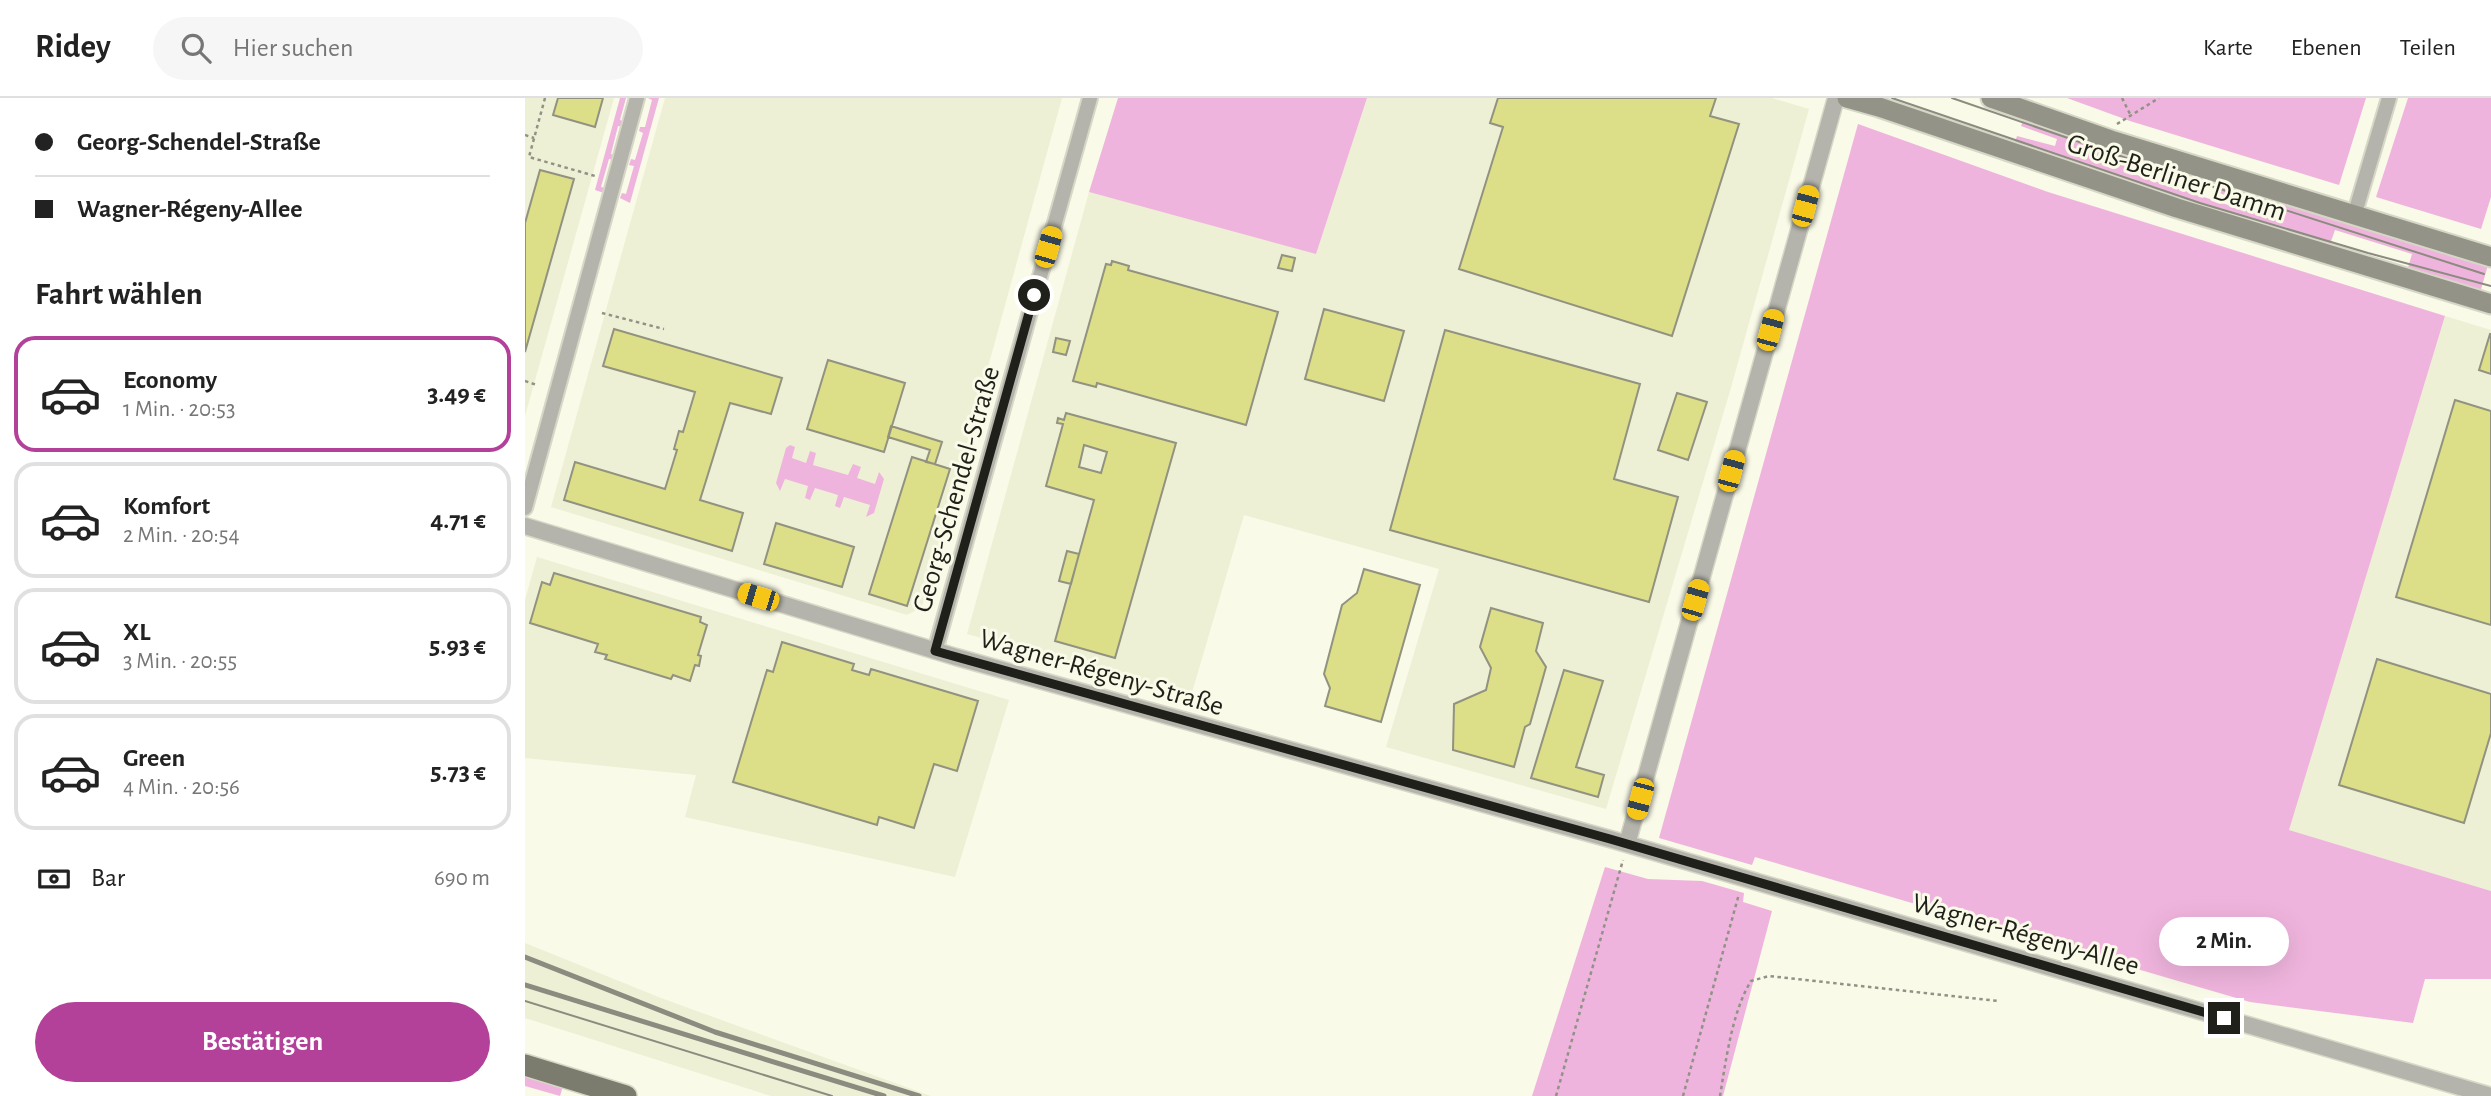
<!DOCTYPE html>
<html lang="de">
<meta charset="utf-8">
<style>
body{margin:0;font-family:"Alegreya Sans",sans-serif;background:#f6f6f6;color:#222;height:100vh;display:flex;flex-direction:column;font-size:26px;white-space:nowrap}
*{box-sizing:border-box;margin:0}
p{font-size:23px;color:#767676}
.icon{flex:none;width:38px;height:38px;fill:none;stroke:currentColor;stroke-width:2;stroke-linecap:round;stroke-linejoin:round}
.map{position:relative;flex:1;overflow:hidden}
.drawer{display:flex;flex-direction:column;background:#fff;width:525px}
.drawer>*{flex:none}
.hud{display:grid;align-content:center;height:154px;padding:0 35px;background:#fff}
.end{position:absolute;width:32px;height:32px;margin:-16px;border:9px solid #1f2019;background:#fff;box-shadow:0 0 0 4px #fff}
.from{border-radius:50%}
.bubble{position:absolute;height:49px;border-radius:24px;background:#fff;box-shadow:0 7px 28px #0002;font-size:23px;font-weight:700;line-height:49px;text-align:center}
.car{position:absolute;width:21px;height:42px;margin:-21px -10px;border-radius:9px;box-shadow:0 0 5px 2px #0007;background:linear-gradient(#f5c518 24%,#345 0 40%,#f5c518 0 76%,#345 0 86%,#f5c518 0)}
.hud b{display:flex;align-items:center;gap:24px;height:66px;font-size:26px}
.hud b+b{border-top:2px solid #e0e0e0}
.hud i{width:18px;height:18px;background:#222}
ul{padding:0;list-style:none}
li{display:flex;align-items:center;gap:21px;height:116px;margin:0 14px 10px;padding:0 21px;border:4px solid #e0e0e0;border-radius:21px}
li div{flex:1}
li b{display:block;font-size:26px}
li em{font-style:normal;font-weight:700}
li.on{border-color:#b34099}
li>.icon{width:63px;height:63px;stroke-width:1.5}
h2{padding:0 35px;font-size:32px;line-height:84px}
.pay{display:flex;align-items:center;gap:18px;height:77px;padding:0 35px;font-size:26px}
.pay p{margin-inline-start:auto}
.primary-button{display:flex;gap:14px;margin-top:auto;padding:14px 35px}
.primary-button a{flex:1;height:80px;border-radius:42px;background:#b34099;color:#fff;font-size:28px;font-weight:700;line-height:80px;text-align:center}
header{display:flex;align-items:center;gap:42px;box-sizing:border-box;height:98px;padding:0 35px;background:#fff;border-bottom:2px solid #e0e0e0}
header strong{font-size:33px}
nav{display:flex;gap:38px;margin-inline-start:auto;font-size:24px}
.search{width:490px;height:63px;background:#f6f6f6;display:flex;align-items:center;gap:18px;box-sizing:border-box;padding:0 24px;border-radius:38px;color:#767676;font-size:26px}
main{display:flex;flex:1;min-height:0}
.map>svg:first-child{display:block}
.built{fill:#eef0d5}
.green{fill:#efb4dd}
.building{fill:#dcde88;stroke:#919280;stroke-width:2;fill-rule:evenodd}
.lines{fill:none;stroke-linecap:round;stroke-linejoin:round}
.minor-casing{stroke:#d6d7c6;stroke-width:18}
.tertiary-casing{stroke:#d6d7c6;stroke-width:19}
.secondary-casing{stroke:#d6d7c6;stroke-width:23}
.primary-casing{stroke:#d6d7c6;stroke-width:24}
.path{stroke:#919285;stroke-width:2.5;stroke-dasharray:3.5 3.5;stroke-linecap:butt}
.minor{stroke:#b4b4ac;stroke-width:14}
.tertiary{stroke:#b4b4ac;stroke-width:16}
.secondary{stroke:#939387;stroke-width:19}
.primary{stroke:#7b7c6d;stroke-width:21}
.tram{stroke:#8b8c7f;stroke-width:2}
.rail{stroke:#8b8c7f;stroke-width:5}
.route{stroke:#1f2019;stroke-width:9}
.labels{text-anchor:middle;stroke-width:6;stroke-linejoin:round;paint-order:stroke}
.street-label{font-size:28px;fill:#1f2019;stroke:#f9fae7}
</style>
<header>
<strong>Ridey</strong>
<div class="search"><svg class="icon" aria-label="search" viewBox="0 0 24 24"><circle cx="10" cy="10" r="6"/><path d="M15 15l6 6"/></svg>Hier suchen</div>
<nav><a>Karte</a><a>Ebenen</a><a>Teilen</a></nav>
</header>
<main>
<section class="drawer">
<div class="hud">
<b><i class="from"></i>Georg-Schendel-Straße</b>
<b><i></i>Wagner-Régeny-Allee</b>
</div>
<h2>Fahrt wählen</h2>
<ul>
<li class="on"><svg class="icon" aria-label="car" viewBox="0 0 24 24"><path d="M5 17H2v-5l4-1 3-4h7l3 4 3 1v5h-3M9 17h6M6 11h13"/><circle cx="7" cy="17" r="2"/><circle cx="17" cy="17" r="2"/></svg><div><b>Economy</b><p>1 Min. · 20:53</p></div><em>3.49 €</em></li>
<li><svg class="icon" aria-label="car" viewBox="0 0 24 24"><path d="M5 17H2v-5l4-1 3-4h7l3 4 3 1v5h-3M9 17h6M6 11h13"/><circle cx="7" cy="17" r="2"/><circle cx="17" cy="17" r="2"/></svg><div><b>Komfort</b><p>2 Min. · 20:54</p></div><em>4.71 €</em></li>
<li><svg class="icon" aria-label="car" viewBox="0 0 24 24"><path d="M5 17H2v-5l4-1 3-4h7l3 4 3 1v5h-3M9 17h6M6 11h13"/><circle cx="7" cy="17" r="2"/><circle cx="17" cy="17" r="2"/></svg><div><b>XL</b><p>3 Min. · 20:55</p></div><em>5.93 €</em></li>
<li><svg class="icon" aria-label="car" viewBox="0 0 24 24"><path d="M5 17H2v-5l4-1 3-4h7l3 4 3 1v5h-3M9 17h6M6 11h13"/><circle cx="7" cy="17" r="2"/><circle cx="17" cy="17" r="2"/></svg><div><b>Green</b><p>4 Min. · 20:56</p></div><em>5.73 €</em></li>
</ul>
<div class="pay"><svg class="icon" aria-label="cash" viewBox="0 0 24 24"><path d="M3 7h18v10H3z"/><circle cx="12" cy="12" r="2"/></svg>Bar<p>690 m</p></div>
<div class="primary-button"><a>Bestätigen</a></div>
</section>
<div class="map">
<svg width="1966" height="998" viewBox="0 0 1966 998">
<rect width="100%" height="100%" fill="#f9fae7"/>
<path class="built" d="M0 0H89L0 318Z
M140 0H537L397 509 382 517 26 409Z
M842 0H1247L1284 11 1205 293 1081 711 861 649 914 471 719 417 666 598 442 536 564 94 791 155Z
M1920 218 1966 232V793L1763 732Z
M12 459 484 602 430 779 160 719 171 677 0 660V502Z
M0 845 136 900 406 998H246L0 920Z"/>
<path class="green" d="M95 0H101L95 22 100 24 98 29 93 28 86 56 90 57 89 62 84 61 76 89 81 90 79 95 70 92Z
M123 0H134L105 105 95 100 97 95 101 96 109 68 104 67 106 61 110 62 118 35 114 33 115 29H120L127 2Z
M593 0H842L791 156 564 94Z
M1542 0H1841L1814 87 1605 23Z
M1883 0H1966V99L1956 131 1851 99Z
M1499 20 1608 58 1603 74 1703 107 1706 99 1688 93 1691 84 1963 167 1955 195 1882 173 1887 156 1810 132 1804 149 1596 85 1489 47 1492 38 1530 48 1532 41 1496 28Z
M1333 26 1523 94 1920 218 1764 732 1966 793V881H1900L1888 925 1725 904 1230 759 1227 767 1134 740Z
M265 347 270 349 267 360 281 365 285 353 291 355 288 367 323 377 328 366 336 369 332 380 350 386 354 374 359 381 349 415 341 419 345 407 319 399 315 410 310 408 313 397 290 390 285 402 280 400 283 388 260 381 255 393 251 385 261 350Z
M1080 769 1123 781 1177 783 1219 795 1218 804 1247 813 1198 998H1007Z
M0 976 38 988 35 998 0 988Z"/>
<path class="building" d="M33 0H78L70 29 28 17Z
M973 0H1191L1185 18 1214 26 1147 238 934 171 978 29 965 25Z
M15 72 49 81 0 254V125Z
M757 157 770 160 767 173 753 170Z
M587 163 604 168 603 172 753 214 721 327 572 285 571 289 548 283 581 166 586 167Z
M799 211 879 233 859 303 780 281Z
M89 231 257 280 246 316 205 305 175 402 218 415 207 453 39 402 50 364 140 391 152 352 149 351 154 333 158 334 170 294 78 268Z
M920 232 1115 286 1089 381 1153 399 1124 504 865 432Z
M1965 236H1966V276L1954 272Z
M531 240 545 243 541 257 528 254Z
M303 262 380 285 359 354 282 331Z
M1152 295 1182 304 1163 362 1133 352Z
M1930 302 1966 313V527L1871 499Z
M541 315 651 345 590 560 530 543 569 402 521 388 538 326 532 325 533 320 539 322ZM559 347 582 354 576 375 554 369Z
M366 328 417 344 410 366 401 364 405 352 363 339Z
M387 359 425 371 382 508 344 496Z
M251 425 329 449 317 489 239 466Z
M542 453 554 456 546 486 534 483Z
M839 471 895 487 856 624 800 608 805 590 799 576 817 507 832 495Z
M29 475 176 519 175 524 182 527 173 557 176 558 174 568 170 567 165 583 148 577 146 581 80 561 82 557 70 554 73 546 5 525 17 484 25 487Z
M966 510 1018 525 1011 553 1021 569 1005 626 1000 629 989 669 928 652 929 606 961 592 966 570 955 549Z
M257 544 329 566 327 572 344 577 346 571 453 603 432 673 409 666 389 730 354 719 352 727 208 684 242 572 248 574Z
M1852 561 1966 596V635L1939 725 1814 687Z
M1039 572 1078 583 1051 669 1079 677 1073 699 1006 680Z"/>
<g class="lines">
<g class="minor-casing">
<path id="minor" d="M1829 118 1864 0
M0 410 112 0
M410 553 565 0"/>
</g>
<g class="tertiary-casing">
<path id="tertiary" d="M0 428 431 559 1085 741 1966 998
M1102 746 1311 0"/>
</g>
<g class="secondary-casing">
<path id="secondary" d="M1322 0 1354 9 1652 110 1966 206
M1466 0 1586 42 1966 159"/>
</g>
<g class="primary-casing">
<path id="primary" d="M0 967 101 998"/>
</g>
<path class="path" d="M20 0 4 59 70 78
M1597 0 1605 16
M1592 26 1634 0
M0 37 9 40
M77 215 139 231
M0 283 12 287
M1031 998 1098 762
M1158 998 1214 796
M1195 998C1201 962 1207 914 1226 883L1244 878 1473 903"/>
<use href="#minor" class="minor"/>
<use href="#tertiary" class="tertiary"/>
<use href="#secondary" class="secondary"/>
<use href="#primary" class="primary"/>
<path class="tram" d="M1367 0 1675 105 1843 155 1966 188
M1427 0 1633 71 1959 176
M0 903 307 998"/>
<path class="rail" d="M0 859 190 934 394 998
M0 887 359 998"/>
</g>
<g class="lines">
<path class="route" d="M509 197 410 553 1085 741 1699 920"/>
</g>
<g class="labels">
<g class="street-label">
<text transform="translate(1652 78) rotate(18)" y="10">Groß-Berliner Damm</text>
<text transform="translate(430 391) rotate(-74)" y="10">Georg-Schendel-Straße</text>
<text transform="translate(577 573) rotate(16)" y="10">Wagner-Régeny-Straße</text>
<text transform="translate(1501 835) rotate(16)" y="10">Wagner-Régeny-Allee</text>
</g>
</g>
</svg>
<i class="end from" style="left:509px;top:197px"></i>
<i class="end" style="left:1699px;top:920px"></i>
<div class="bubble" style="left:1634px;top:819px;width:130px">2 Min.</div>
<i class="car" style="left:1280px;top:108px;rotate:15deg"></i>
<i class="car" style="left:523px;top:149px;rotate:16deg"></i>
<i class="car" style="left:1245px;top:232px;rotate:15deg"></i>
<i class="car" style="left:1206px;top:373px;rotate:15deg"></i>
<i class="car" style="left:233px;top:499px;rotate:287deg"></i>
<i class="car" style="left:1170px;top:502px;rotate:16deg"></i>
<i class="car" style="left:1115px;top:701px;rotate:195deg"></i>
</div>
</main>
